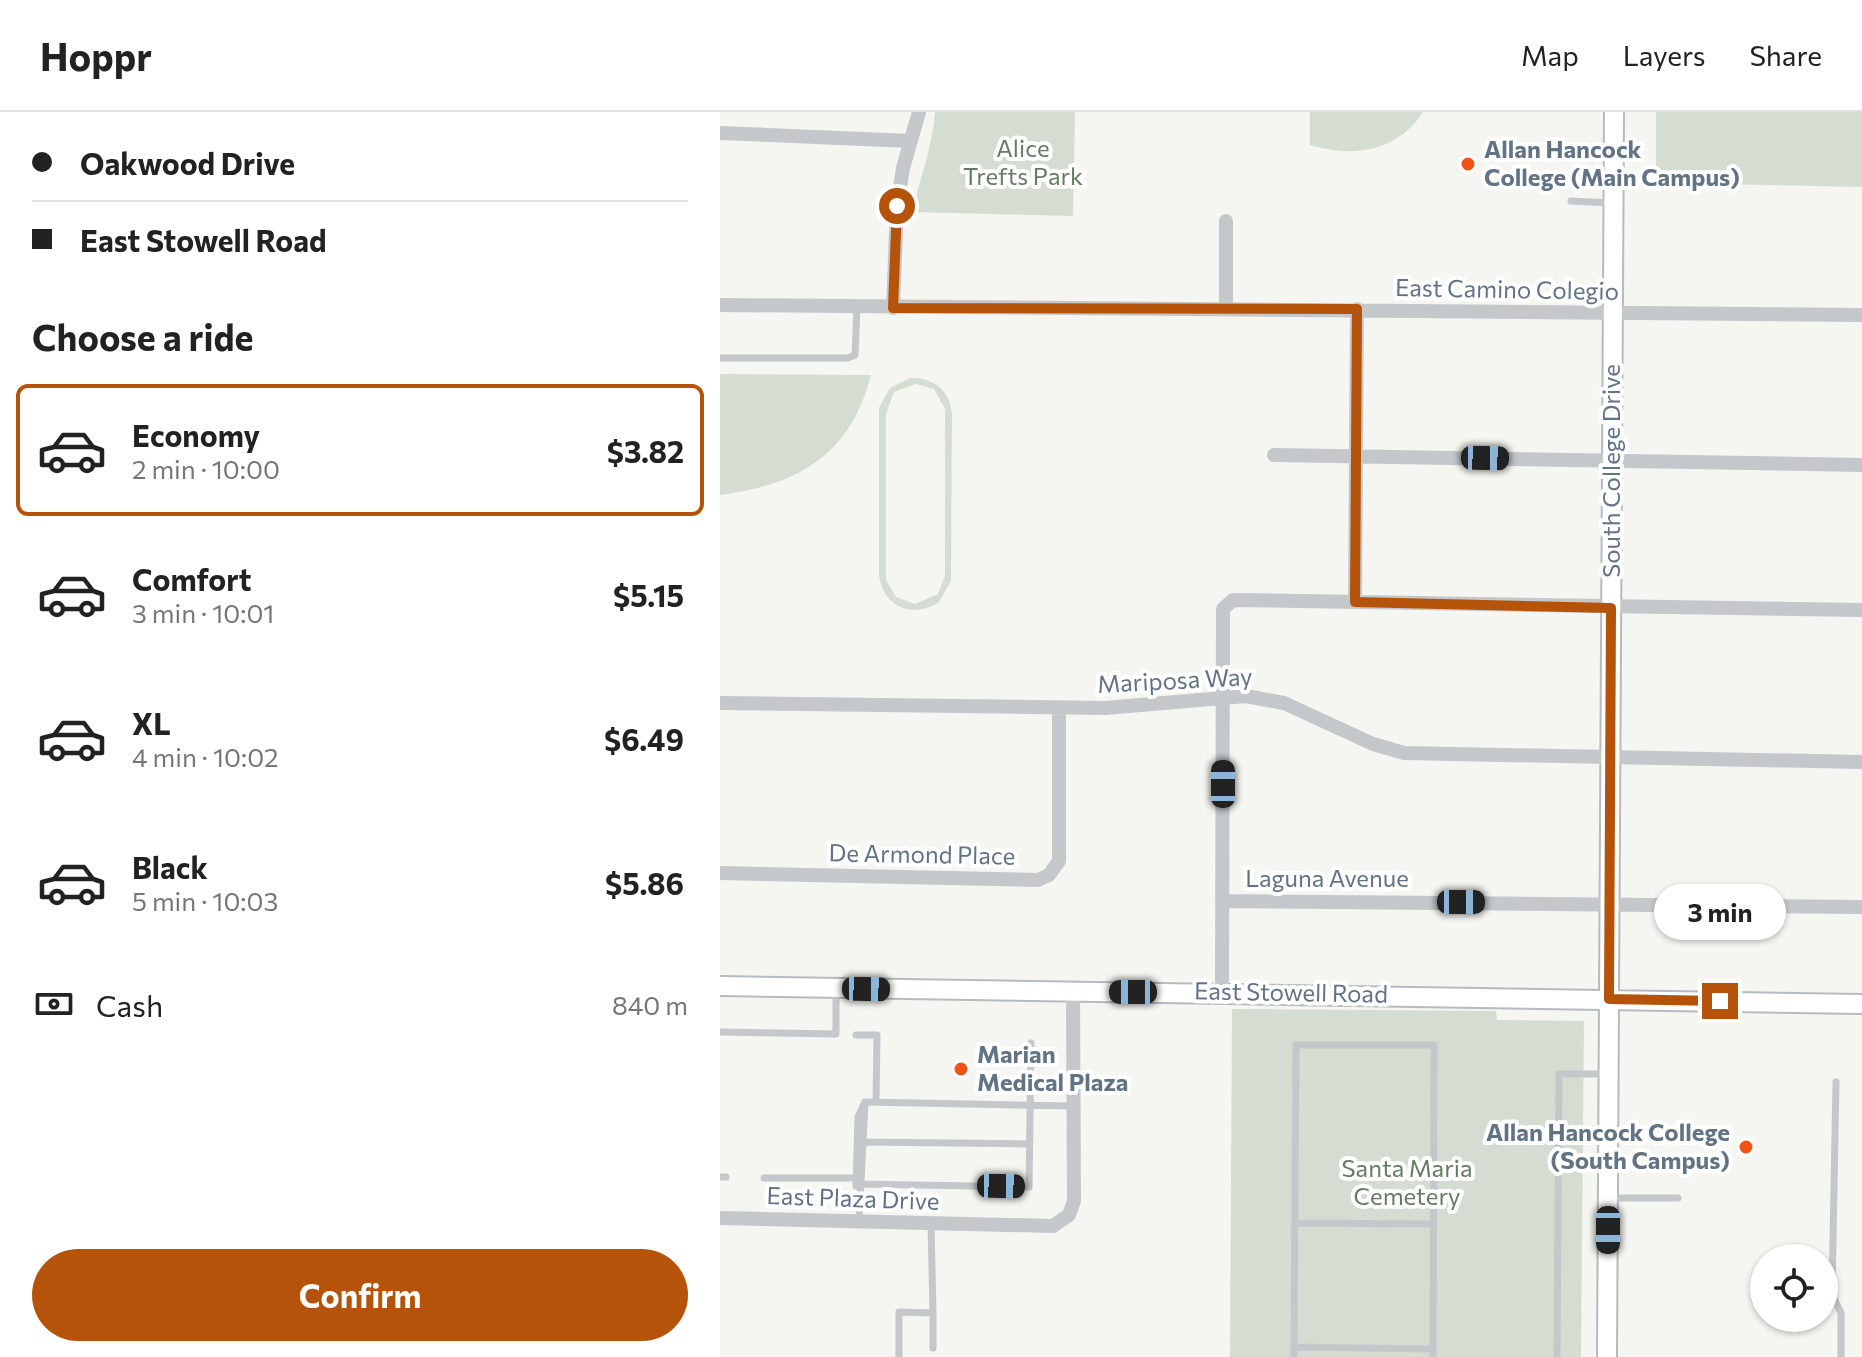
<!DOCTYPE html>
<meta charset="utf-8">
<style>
body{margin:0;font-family:Commissioner,sans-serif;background:#f2f2f2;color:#222;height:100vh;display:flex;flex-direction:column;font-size:30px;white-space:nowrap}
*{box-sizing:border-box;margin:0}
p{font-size:26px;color:#767676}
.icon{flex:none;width:44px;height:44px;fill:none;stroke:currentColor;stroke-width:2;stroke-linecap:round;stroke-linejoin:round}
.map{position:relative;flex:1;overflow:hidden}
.side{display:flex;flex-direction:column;background:#fff;width:720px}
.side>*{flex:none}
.guide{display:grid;align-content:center;height:176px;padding:0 32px;background:#fff}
.tools{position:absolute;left:1030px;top:1132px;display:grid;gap:16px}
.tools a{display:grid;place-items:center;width:88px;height:88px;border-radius:50%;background:#fff;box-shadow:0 2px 6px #0004;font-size:40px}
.end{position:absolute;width:36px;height:36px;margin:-18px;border:10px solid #b45309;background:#fff;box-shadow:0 0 0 4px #fff}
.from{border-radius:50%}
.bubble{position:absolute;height:56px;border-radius:28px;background:#fff;box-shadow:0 2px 6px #0004;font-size:26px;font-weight:700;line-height:56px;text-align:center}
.car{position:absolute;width:24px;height:48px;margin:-24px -12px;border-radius:10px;box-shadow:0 0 6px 2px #0007;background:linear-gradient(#222 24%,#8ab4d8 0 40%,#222 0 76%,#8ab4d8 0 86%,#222 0)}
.guide b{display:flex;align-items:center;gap:28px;height:76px;font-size:30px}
.guide b+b{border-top:2px solid #e0e0e0}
.guide i{width:20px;height:20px;background:#222}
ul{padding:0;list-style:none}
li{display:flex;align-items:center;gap:24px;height:132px;margin:0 16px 12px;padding:0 16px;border:4px solid transparent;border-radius:12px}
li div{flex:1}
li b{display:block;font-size:30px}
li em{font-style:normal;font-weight:700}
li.active{border-color:#b45309}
li>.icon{width:72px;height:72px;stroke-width:1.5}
h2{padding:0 32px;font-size:36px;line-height:96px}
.pay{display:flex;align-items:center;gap:20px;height:88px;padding:0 32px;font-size:30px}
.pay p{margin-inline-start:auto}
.cta{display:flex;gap:16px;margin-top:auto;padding:16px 32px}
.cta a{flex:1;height:92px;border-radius:48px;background:#b45309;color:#fff;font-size:32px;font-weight:700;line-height:92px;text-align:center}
header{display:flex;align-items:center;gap:48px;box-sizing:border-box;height:112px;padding:0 40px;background:#fff;border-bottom:2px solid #e0e0e0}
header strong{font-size:38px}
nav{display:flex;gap:44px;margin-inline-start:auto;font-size:28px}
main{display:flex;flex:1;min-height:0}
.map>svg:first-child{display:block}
.green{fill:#d5ddd2;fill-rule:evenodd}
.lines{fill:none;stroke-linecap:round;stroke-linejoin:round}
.secondary-casing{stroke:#b6bbc0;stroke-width:22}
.lane{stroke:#c4c8cb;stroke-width:7}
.street{stroke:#c4c8cb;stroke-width:14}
.secondary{stroke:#fff;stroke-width:18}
.route{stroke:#b45309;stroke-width:10}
.poi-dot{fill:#f15315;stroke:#fff;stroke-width:3}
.labels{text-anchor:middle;stroke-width:8;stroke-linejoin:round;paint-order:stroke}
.park-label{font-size:24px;fill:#657b61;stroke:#fff}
.poi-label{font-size:24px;font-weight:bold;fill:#627384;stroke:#fff;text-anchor:start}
.street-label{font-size:24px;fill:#627384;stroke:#fff}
</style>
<header>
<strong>Hoppr</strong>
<nav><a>Map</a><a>Layers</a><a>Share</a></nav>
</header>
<main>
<section class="side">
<div class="guide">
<b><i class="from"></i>Oakwood Drive</b>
<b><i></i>East Stowell Road</b>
</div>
<h2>Choose a ride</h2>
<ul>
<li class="active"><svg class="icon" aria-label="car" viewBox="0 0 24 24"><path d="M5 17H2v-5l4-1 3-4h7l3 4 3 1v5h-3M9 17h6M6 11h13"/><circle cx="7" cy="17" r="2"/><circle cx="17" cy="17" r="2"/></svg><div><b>Economy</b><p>2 min · 10:00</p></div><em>$3.82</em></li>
<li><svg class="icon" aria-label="car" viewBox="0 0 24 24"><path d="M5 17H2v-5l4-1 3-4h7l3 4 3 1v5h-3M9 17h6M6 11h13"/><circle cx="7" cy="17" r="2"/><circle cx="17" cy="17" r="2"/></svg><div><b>Comfort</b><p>3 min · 10:01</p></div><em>$5.15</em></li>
<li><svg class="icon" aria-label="car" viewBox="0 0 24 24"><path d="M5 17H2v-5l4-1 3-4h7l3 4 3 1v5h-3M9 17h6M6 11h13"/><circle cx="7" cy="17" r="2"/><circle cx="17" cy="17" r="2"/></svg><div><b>XL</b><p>4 min · 10:02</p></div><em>$6.49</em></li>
<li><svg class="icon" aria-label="car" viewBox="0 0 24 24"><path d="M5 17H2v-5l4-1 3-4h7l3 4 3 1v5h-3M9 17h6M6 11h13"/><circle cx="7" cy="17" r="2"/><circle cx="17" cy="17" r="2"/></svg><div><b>Black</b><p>5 min · 10:03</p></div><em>$5.86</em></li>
</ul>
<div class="pay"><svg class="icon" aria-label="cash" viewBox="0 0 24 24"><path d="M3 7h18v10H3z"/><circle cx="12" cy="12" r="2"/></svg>Cash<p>840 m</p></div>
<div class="cta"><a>Confirm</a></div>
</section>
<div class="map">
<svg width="1142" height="1245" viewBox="0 0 1142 1245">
<rect width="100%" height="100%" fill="#f5f5f1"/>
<path class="green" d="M215 0H355L353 104 193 100C199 67 213 34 215 0Z
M590 0H703C677 40 633 46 590 33Z
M936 0H1142V75L946 71 936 59Z
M0 262 151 263C131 342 79 373 0 383Z
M190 266C213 265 230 278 232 302L231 469 219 490C192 508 162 494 159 462V296L170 276ZM196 272 214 277 225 297V463L218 482 195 492 176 485 166 468V302L174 280Z
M512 897 776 899 777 908 864 909 861 1245H510Z"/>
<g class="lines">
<g class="secondary-casing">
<path id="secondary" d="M0 874 1142 892
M887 1245 894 0"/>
</g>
<path class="lane" d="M851 89 893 91
M0 246H128L135 243 137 195
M0 920 116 922V876
M136 923H157L156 990
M1116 970 1112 1182 1121 1201V1245
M145 990 354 994
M144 1030 310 1032
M0 1065H6
M44 1066H136
M136 1072 309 1075 311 931
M136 1074 138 1005 144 992
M888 1086H958
M139 1109 145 990
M575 1111 714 1112
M213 1201V1236
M574 1235 713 1237
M179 1245V1200L213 1201 211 1111
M574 1245 576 933H714L713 1245
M837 1245 839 962H889"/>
<path class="street" d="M0 21 191 29
M506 109V197
M0 193 1142 203
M173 196 177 94 183 56 199 0
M554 343 1142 353
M635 490 637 197
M0 591 385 596 526 584 564 591 653 632 684 641 1142 650
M0 761 318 768 329 763 339 749V596
M503 789 1142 795
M502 879 503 497 513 488 1142 498
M0 1106 333 1114 349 1103 354 1089 353 880"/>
<use href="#secondary" class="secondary"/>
</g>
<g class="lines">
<path class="route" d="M177 94 173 196 637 197 635 490 891 496 889 887 1000 889"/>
</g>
<g class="poi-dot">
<circle cx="748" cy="52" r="8"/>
<circle cx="241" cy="957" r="8"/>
<circle cx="1026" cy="1035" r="8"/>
</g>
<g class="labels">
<g class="park-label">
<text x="303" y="45">Alice<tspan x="303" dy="28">Trefts Park</tspan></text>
<text x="687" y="1065">Santa Maria<tspan x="687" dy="28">Cemetery</tspan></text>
</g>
<g class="poi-label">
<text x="764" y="46">Allan Hancock<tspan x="764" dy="28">College (Main Campus)</tspan></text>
<text x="257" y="951">Marian<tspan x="257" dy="28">Medical Plaza</tspan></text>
<text x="1010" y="1029" text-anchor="end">Allan Hancock College<tspan x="1010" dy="28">(South Campus)</tspan></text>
</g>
<g class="street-label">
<text transform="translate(787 178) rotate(1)" y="8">East Camino Colegio</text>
<text transform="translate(892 359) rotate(-90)" y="8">South College Drive</text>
<text transform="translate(455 569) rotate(-3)" y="8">Mariposa Way</text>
<text transform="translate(202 743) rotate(1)" y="8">De Armond Place</text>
<text x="607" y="775">Laguna Avenue</text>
<text transform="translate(571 881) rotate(1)" y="8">East Stowell Road</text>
<text transform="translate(133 1087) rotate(2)" y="8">East Plaza Drive</text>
</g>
</g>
</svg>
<div class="tools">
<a><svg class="icon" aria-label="locate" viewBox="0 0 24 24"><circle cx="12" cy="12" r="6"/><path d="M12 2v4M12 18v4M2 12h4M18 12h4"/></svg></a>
</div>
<i class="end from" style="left:177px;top:94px"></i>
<i class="end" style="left:1000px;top:889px"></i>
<div class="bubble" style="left:934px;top:772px;width:132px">3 min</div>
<i class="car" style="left:765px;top:346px;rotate:91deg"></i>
<i class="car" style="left:503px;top:672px;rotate:0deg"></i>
<i class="car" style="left:741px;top:790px;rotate:90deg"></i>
<i class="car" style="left:146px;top:877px;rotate:91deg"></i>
<i class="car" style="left:413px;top:880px;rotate:270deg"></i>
<i class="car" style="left:281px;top:1074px;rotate:91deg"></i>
<i class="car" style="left:888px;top:1118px;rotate:180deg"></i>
</div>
</main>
